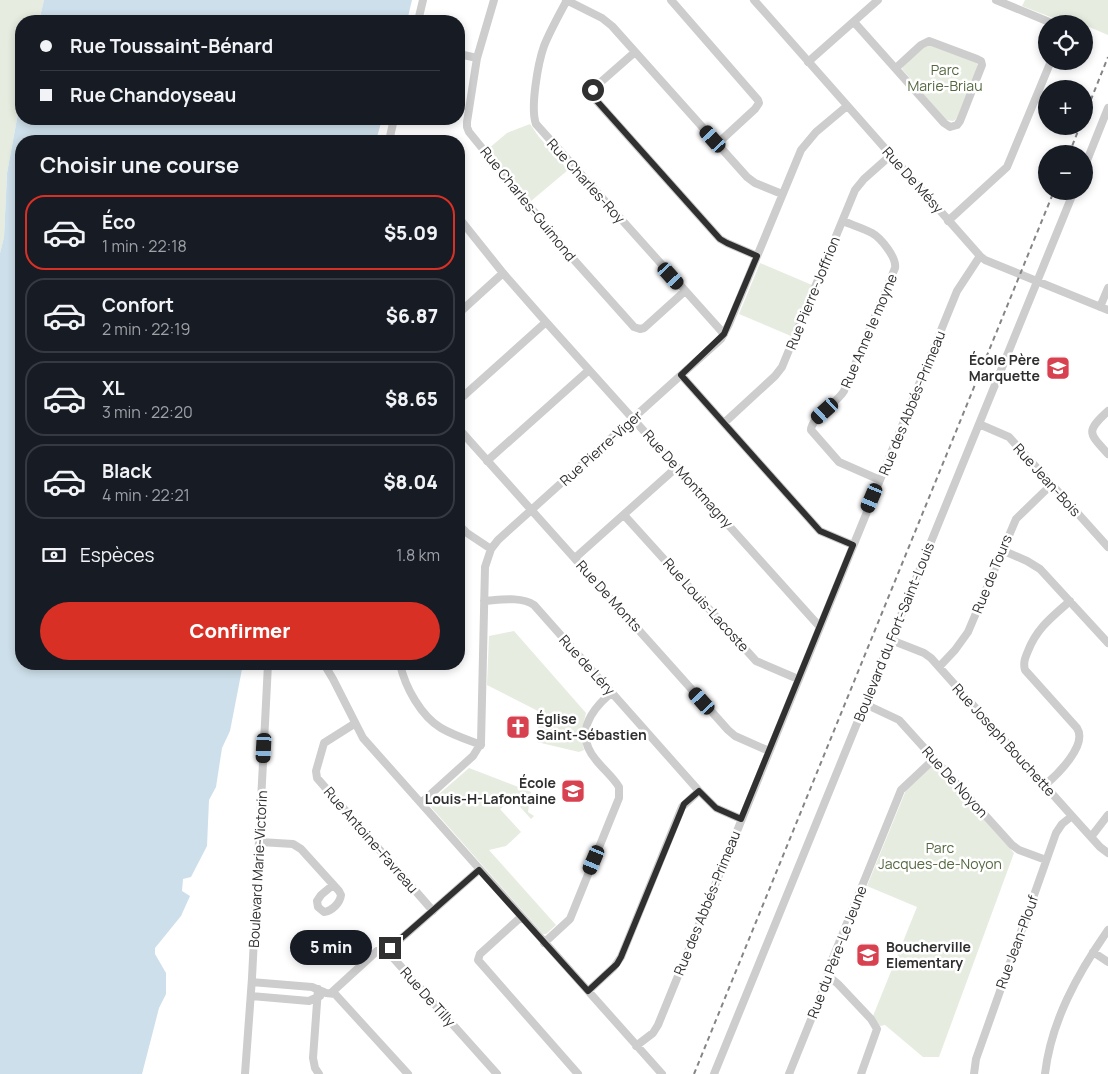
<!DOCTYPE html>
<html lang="fr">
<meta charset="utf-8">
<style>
body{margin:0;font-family:Manrope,sans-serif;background:#20242c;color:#f1f3f6;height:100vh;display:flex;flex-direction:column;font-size:19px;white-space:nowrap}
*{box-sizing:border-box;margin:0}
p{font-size:16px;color:#9ea1a6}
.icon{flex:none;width:28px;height:28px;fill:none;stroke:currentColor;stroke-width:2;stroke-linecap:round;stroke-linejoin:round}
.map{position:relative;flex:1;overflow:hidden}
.panel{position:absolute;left:15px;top:135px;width:450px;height:535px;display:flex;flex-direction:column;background:#171b24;border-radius:20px;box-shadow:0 2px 8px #0003}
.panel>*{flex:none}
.guide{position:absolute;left:15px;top:15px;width:450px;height:110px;border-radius:20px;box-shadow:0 2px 8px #0003;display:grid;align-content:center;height:110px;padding:0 25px;background:#171b24}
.fabs{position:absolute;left:1038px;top:15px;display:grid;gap:10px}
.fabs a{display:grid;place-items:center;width:55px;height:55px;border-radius:50%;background:#171b24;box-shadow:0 2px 8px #0003;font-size:25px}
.end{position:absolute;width:22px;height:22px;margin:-11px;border:6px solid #303030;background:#fff;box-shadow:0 0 0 2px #fff}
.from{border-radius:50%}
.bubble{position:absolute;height:35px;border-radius:18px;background:#171b24;box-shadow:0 2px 8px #0003;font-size:16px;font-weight:800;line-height:35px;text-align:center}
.car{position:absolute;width:15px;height:30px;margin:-15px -8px;border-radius:6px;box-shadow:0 0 4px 1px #0007;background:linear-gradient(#222 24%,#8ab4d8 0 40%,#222 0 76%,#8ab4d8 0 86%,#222 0)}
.guide b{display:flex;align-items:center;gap:18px;height:48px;font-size:19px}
.guide b+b{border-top:1px solid #363941}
.guide i{width:12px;height:12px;background:#f1f3f6}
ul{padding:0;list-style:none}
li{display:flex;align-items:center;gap:15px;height:75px;margin:0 10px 8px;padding:0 15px;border:2px solid #363941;border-radius:20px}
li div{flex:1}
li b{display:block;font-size:19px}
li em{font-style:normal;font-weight:800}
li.current{border-color:#d93025}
li>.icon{width:45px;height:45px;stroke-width:1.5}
h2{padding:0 25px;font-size:22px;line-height:60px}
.pay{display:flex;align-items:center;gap:12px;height:55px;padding:0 25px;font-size:19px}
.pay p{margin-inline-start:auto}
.button{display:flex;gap:10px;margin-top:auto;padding:10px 25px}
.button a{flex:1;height:58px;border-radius:30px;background:#d93025;color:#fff;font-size:20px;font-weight:800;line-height:58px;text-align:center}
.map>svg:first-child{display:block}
.green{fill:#e6ecdf}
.water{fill:#cddfea}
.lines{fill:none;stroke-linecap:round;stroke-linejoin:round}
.minor{stroke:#cdcdcd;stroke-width:8}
.rail{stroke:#858585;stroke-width:2;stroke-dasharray:5 4;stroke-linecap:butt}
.route{stroke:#303030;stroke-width:6}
.labels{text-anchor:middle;stroke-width:5;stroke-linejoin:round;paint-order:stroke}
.park-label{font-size:14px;fill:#546840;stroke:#fff}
.street-label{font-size:14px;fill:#303030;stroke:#fff}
.poi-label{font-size:14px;font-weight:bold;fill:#303030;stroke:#fff;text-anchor:end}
</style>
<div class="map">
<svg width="1108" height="1074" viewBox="0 0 1108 1074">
<rect width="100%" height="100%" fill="#fff"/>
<path class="green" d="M0 0H44L39 21H21V97L7 173 4 237 0 253Z
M1025 0H1108V35L1073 20 1067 24H1059L1053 18 1022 6Z
M929 45 976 62 978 66 958 118 953 121 946 120 902 69 903 67 923 48Z
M530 124 539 137 568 170 531 201 488 149 507 133Z
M760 263 812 285 791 336 739 314Z
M514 631 586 713 581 734 584 750 579 752 537 742 540 712 487 685 489 636Z
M931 767 937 768 1014 853 939 1057H923L885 1025 880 1026 873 1016 917 907 867 886 906 790Z
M469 768 531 792 528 812 534 816 531 819 513 799 500 809 521 832 506 846 489 850 556 925 546 934H543L430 806V802Z"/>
<path class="water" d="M44 0H412L407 21H39Z
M21 97V119H382L376 141H21V664H243L230 731 222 748 216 787 209 800 207 846 191 877 183 879 182 891 190 896 181 916 155 948V954L166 973V994L159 1008 142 1074H0V253L4 237 7 173Z"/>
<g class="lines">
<path class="minor" d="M494 0 477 58 467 122V127L469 132 567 252 634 327 640 329 644 328 685 291
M566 0 602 18 612 26 747 177 755 183 782 194
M567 0C559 15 550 31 544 46 538 63 530 108 536 124L724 334
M671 0 758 100 759 103 755 109 717 144
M754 0 980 256 985 260 1108 310
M996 0 1054 24
M418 21 423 0
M854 22 944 123 950 127 957 125 960 121 982 65 981 61 977 59 929 41 921 45 896 68
M635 52 594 88 592 93 594 98 720 239 727 243 757 256
M459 54 477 58
M808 62 878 0
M389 141 394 119
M1084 168 1108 108
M459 218 503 273 546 322 819 626
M843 221C852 225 863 228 872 233 881 238 897 258 895 268L844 391C837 403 811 418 811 430L839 462 880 480
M948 221 1007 167 1051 61
M1100 307 1108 288
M459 313 503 273
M681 375 820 531 853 545
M459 400 546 322
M1108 411C1085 432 1089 433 1108 454
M724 423 775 376 782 367 855 190 864 179 891 155
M979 424 1009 437 1108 547
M459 429 728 730 735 736 769 751
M487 461 589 370
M624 515 756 661 798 679
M459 525 467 533 491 549
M1002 550 1027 561 1040 569 1108 643
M575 558 677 467
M484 601C500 600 521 596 534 605L699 791 716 808 741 819
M891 640 924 653 931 658 1072 816 1100 847 1108 853
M324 664 333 679 363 738 662 1074
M400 664C405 687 421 716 441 728 453 735 468 740 481 745
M939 667 955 650 968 632 1016 519 1051 485
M865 704 899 720 1012 845 1019 850 1046 860
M354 724 324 743 316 771 317 778 433 911
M1045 785C1057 775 1088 745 1077 728L1025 670C1023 663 1025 658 1028 651 1037 628 1052 617 1070 601
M421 803 473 756 481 743 485 567 491 549 498 540 721 339 729 324 801 150 816 132 847 106
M1091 837 1108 815
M260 842 293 844 301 849 339 891 341 895C340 903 332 911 324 912L318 907 317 901 321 895 333 885
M521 917 480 954 478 960 578 1074
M544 943 570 919 619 798V787C613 777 603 769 596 760 574 734 590 711 611 693
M387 951 479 870
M1093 952 1108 962
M827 978 832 979 838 984 871 1019 877 1029 861 1074
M252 982 312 987 326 993 335 994 408 1074
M318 989 313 1058 315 1068 319 1074
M588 991 614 967 621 957 682 807 699 791
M331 993 377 951 383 950 387 951 497 1074
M251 996 309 1001 320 996
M636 1046 653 1033 658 1025 957 291 980 256
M245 1074 252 978 268 664
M714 1074 1074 191
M789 1074 825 985 830 965 901 790 934 759
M974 1074 976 1059 1056 833 1062 824 1072 816
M1045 1074C1051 1021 1078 973 1108 930"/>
<path class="rail" d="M1084 117 1108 57
M1069 154 1080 126
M694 1074 1054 191"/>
</g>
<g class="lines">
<path class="route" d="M390 948 479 870 588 991 617 964 621 957 684 804 699 791 716 808 741 819 853 545 820 531 681 375 724 334 757 256 727 243 720 239 596 100 593 95V90"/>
</g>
<defs>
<g id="school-square" transform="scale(1.25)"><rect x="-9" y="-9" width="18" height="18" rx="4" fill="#d8414f" stroke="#fff"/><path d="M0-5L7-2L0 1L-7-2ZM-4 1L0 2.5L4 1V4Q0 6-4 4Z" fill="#fff"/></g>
<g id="church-square" transform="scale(1.25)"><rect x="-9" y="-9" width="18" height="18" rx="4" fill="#d8414f" stroke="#fff"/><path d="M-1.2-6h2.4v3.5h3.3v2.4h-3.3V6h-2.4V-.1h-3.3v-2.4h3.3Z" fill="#fff"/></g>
</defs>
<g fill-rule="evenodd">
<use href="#school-square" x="1058" y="368"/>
<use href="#church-square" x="518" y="727"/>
<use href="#school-square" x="573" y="791"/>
<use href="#school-square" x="868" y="955"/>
</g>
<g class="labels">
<g class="park-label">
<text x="945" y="75">Parc<tspan x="945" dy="16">Marie-Briau</tspan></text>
<text x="940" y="853">Parc<tspan x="940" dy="16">Jacques-de-Noyon</tspan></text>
</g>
<g class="street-label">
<text transform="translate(913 180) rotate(48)" y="5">Rue De Mésy</text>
<text transform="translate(586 181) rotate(48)" y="5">Rue Charles-Roy</text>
<text transform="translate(528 204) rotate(51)" y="5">Rue Charles-Guimond</text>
<text transform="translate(813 293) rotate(-68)" y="5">Rue Pierre-Joffrion</text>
<text transform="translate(869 331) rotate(-67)" y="5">Rue Anne le moyne</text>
<text transform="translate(912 403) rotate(-68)" y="5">Rue des Abbés-Primeau</text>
<text transform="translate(601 448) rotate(-42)" y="5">Rue Pierre-Viger</text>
<text transform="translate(688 479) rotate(48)" y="5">Rue De Montmagny</text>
<text transform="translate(1047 480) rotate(48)" y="5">Rue Jean-Bois</text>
<text transform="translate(992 574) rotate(-68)" y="5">Rue de Tours</text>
<text transform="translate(609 596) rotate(48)" y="5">Rue De Monts</text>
<text transform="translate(706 605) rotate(48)" y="5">Rue Louis-Lacoste</text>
<text transform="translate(894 632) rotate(-68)" y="5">Boulevard du Fort-Saint-Louis</text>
<text transform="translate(587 665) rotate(48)" y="5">Rue de Léry</text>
<text transform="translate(1004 740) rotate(48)" y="5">Rue Joseph Bouchette</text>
<text transform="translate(955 782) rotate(48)" y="5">Rue De Noyon</text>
<text transform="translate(371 840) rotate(49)" y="5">Rue Antoine-Favreau</text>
<text transform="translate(258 869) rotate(-87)" y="5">Boulevard Marie-Victorin</text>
<text transform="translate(707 903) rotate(-68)" y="5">Rue des Abbés-Primeau</text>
<text transform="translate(1017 942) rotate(-70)" y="5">Rue Jean-Plouf</text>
<text transform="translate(837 952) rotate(-69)" y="5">Rue du Père-Le Jeune</text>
<text transform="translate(428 997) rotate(48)" y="5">Rue De Tilly</text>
</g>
<g class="poi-label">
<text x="1040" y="365">École Père<tspan x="1040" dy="16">Marquette</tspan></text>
<text x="536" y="724" text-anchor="start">Église<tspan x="536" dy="16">Saint-Sébastien</tspan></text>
<text x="556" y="788">École<tspan x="556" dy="16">Louis-H-Lafontaine</tspan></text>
<text x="886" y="952" text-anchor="start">Boucherville<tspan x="886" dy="16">Elementary</tspan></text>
</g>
</g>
</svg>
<div class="fabs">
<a><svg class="icon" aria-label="locate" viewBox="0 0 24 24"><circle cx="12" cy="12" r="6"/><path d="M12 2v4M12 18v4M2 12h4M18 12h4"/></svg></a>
<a>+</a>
<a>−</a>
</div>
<i class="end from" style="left:593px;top:90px"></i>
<i class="end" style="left:390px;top:948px"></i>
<div class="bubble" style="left:290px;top:930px;width:82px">5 min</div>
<i class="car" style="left:713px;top:139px;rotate:318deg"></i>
<i class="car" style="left:671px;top:276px;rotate:138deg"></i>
<i class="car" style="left:825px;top:411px;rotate:228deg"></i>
<i class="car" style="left:872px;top:498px;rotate:203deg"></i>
<i class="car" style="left:702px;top:701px;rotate:318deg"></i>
<i class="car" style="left:264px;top:748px;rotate:183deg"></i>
<i class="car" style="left:594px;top:860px;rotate:203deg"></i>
<div class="guide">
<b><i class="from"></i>Rue Toussaint-Bénard</b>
<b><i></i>Rue Chandoyseau</b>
</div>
<section class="panel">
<h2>Choisir une course</h2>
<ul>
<li class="current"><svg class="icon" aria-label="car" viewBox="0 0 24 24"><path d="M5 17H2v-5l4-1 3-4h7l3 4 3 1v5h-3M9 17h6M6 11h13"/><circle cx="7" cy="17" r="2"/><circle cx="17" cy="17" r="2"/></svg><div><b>Éco</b><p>1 min · 22:18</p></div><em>$5.09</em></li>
<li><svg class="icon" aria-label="car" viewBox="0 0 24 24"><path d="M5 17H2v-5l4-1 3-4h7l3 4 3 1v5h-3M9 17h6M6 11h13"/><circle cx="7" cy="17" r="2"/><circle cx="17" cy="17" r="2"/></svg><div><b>Confort</b><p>2 min · 22:19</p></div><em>$6.87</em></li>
<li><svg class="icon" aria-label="car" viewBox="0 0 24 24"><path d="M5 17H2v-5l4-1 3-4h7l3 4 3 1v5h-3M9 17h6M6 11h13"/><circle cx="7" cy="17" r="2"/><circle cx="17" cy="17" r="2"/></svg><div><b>XL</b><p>3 min · 22:20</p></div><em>$8.65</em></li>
<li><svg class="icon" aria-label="car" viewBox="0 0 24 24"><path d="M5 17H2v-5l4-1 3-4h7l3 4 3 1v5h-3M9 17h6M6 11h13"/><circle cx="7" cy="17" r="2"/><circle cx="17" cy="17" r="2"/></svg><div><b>Black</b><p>4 min · 22:21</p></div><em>$8.04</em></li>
</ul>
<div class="pay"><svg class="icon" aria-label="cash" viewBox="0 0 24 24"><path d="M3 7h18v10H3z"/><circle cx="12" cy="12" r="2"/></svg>Espèces<p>1.8 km</p></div>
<div class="button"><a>Confirmer</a></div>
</section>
</div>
